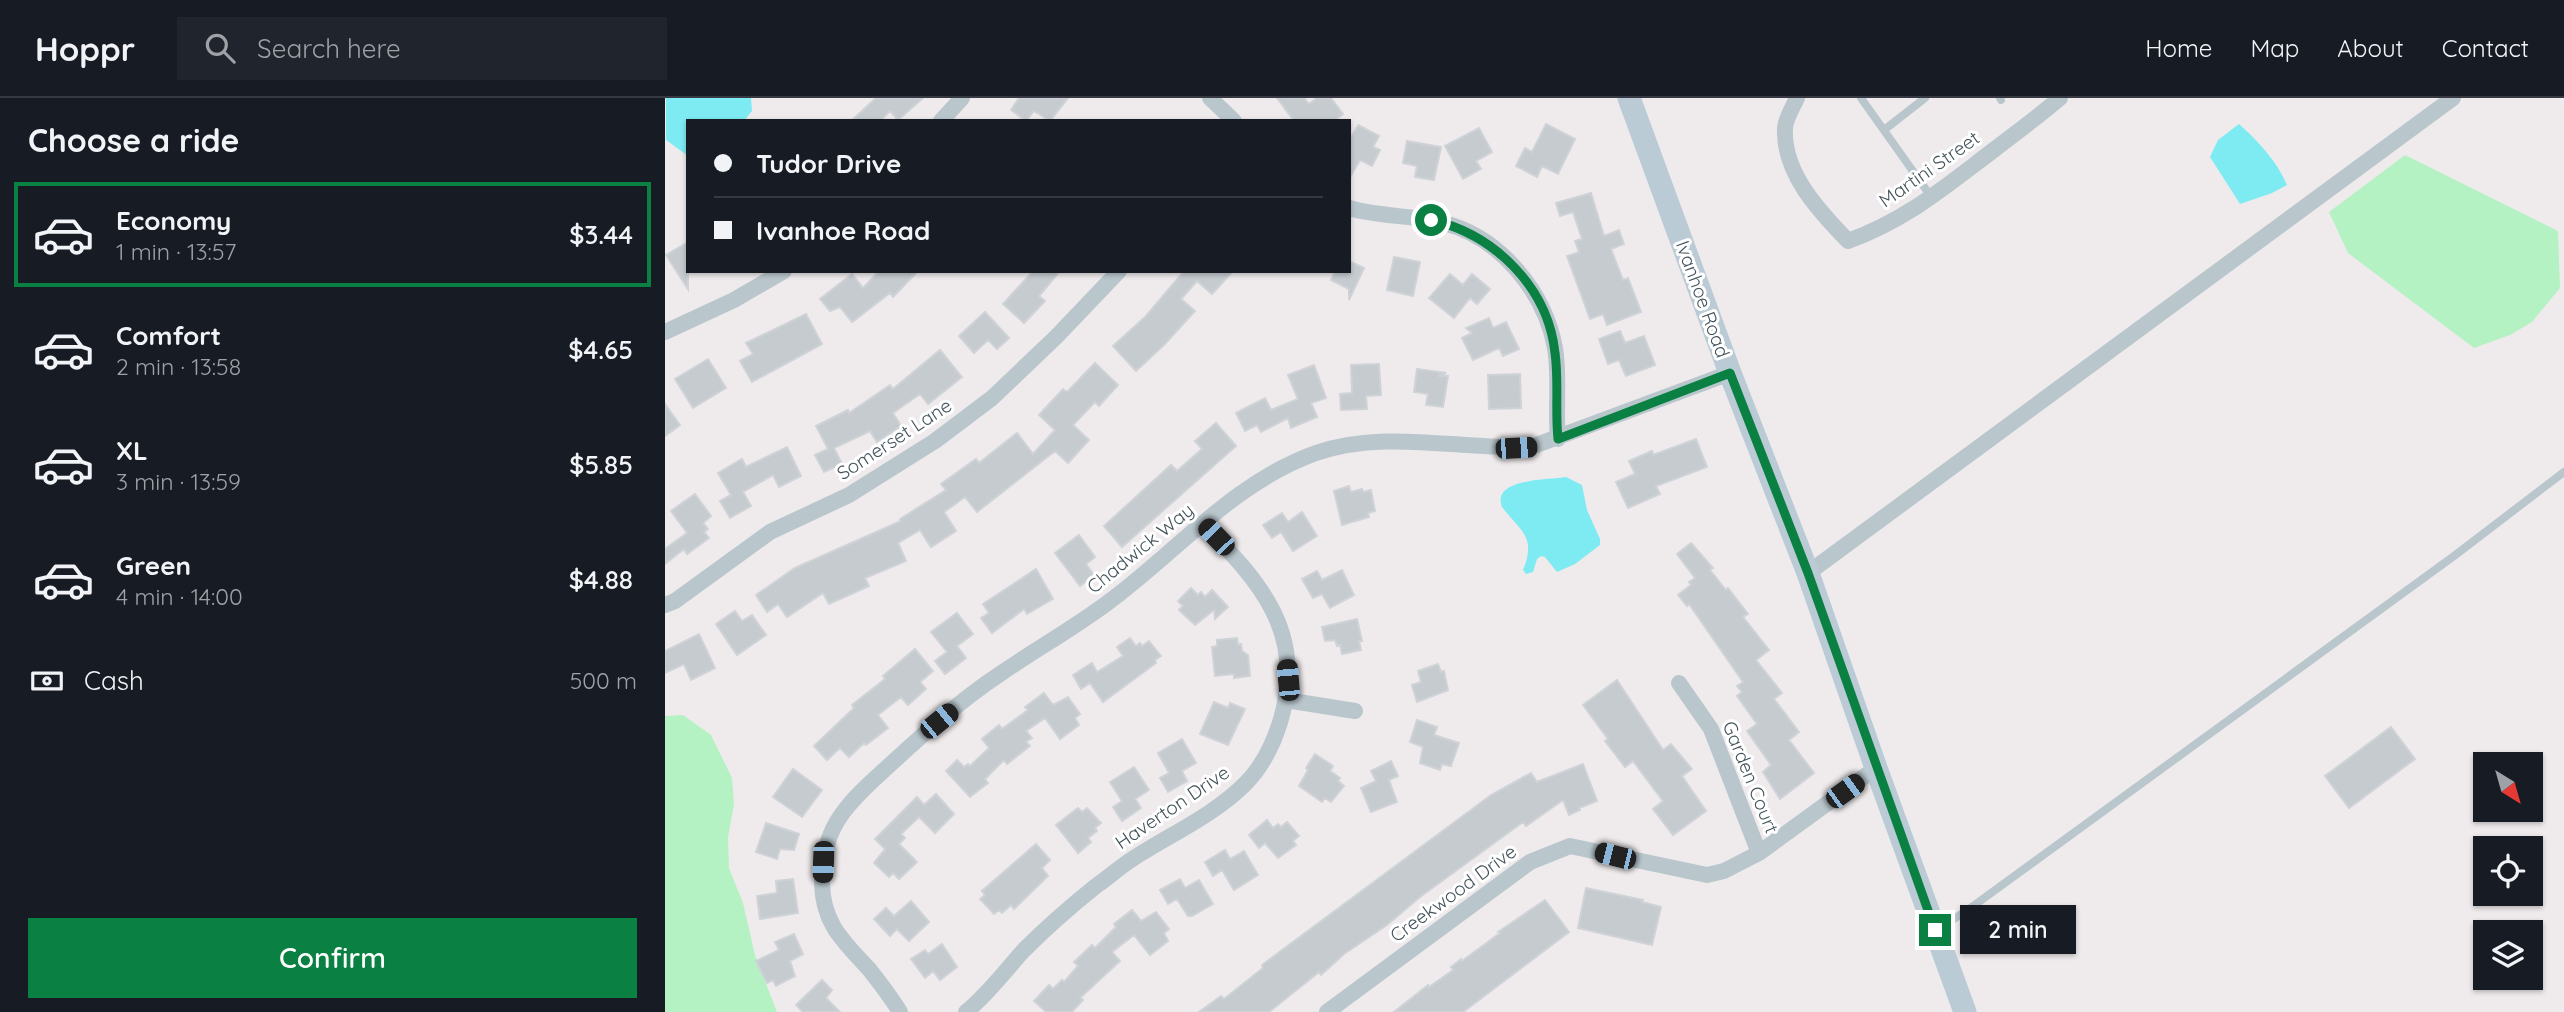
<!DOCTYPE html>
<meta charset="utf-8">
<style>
body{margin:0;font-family:Quicksand,sans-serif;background:#20242c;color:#f1f3f6;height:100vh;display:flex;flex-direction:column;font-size:26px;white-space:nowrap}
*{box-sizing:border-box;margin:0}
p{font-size:23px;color:#9ea1a6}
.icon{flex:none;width:38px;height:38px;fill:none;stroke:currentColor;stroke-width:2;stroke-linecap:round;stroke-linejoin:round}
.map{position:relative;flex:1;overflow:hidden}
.drawer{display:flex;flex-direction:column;background:#171b24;width:665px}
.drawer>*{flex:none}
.guide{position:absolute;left:21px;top:21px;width:665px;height:154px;border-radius:0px;box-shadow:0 2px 5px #0004;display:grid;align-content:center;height:154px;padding:0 28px;background:#171b24}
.needle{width:46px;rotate:143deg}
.controls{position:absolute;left:1808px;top:654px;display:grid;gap:14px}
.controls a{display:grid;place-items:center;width:70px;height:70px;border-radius:0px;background:#171b24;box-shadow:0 2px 5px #0004;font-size:35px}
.end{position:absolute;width:32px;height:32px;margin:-16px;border:9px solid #0b8043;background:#fff;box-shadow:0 0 0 4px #fff}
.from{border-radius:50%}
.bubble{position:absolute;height:49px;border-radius:0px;background:#171b24;box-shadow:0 2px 5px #0004;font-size:23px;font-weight:600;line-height:49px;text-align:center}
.car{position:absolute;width:21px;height:42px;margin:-21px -10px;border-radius:9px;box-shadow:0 0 5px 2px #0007;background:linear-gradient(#222 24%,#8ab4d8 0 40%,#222 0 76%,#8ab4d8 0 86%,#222 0)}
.guide b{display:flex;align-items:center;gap:24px;height:66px;font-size:26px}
.guide b+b{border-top:2px solid #363941}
.guide i{width:18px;height:18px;background:#f1f3f6}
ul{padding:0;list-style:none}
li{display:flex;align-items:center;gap:21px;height:105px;margin:0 14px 10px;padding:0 14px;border:4px solid transparent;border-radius:0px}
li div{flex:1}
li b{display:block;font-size:26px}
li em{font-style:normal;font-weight:600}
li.on{border-color:#0b8043}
li>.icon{width:63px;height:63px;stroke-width:1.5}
h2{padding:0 28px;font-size:32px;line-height:84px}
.pay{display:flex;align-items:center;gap:18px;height:77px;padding:0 28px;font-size:26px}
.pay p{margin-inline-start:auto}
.primary-button{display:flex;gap:14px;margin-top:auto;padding:14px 28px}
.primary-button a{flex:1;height:80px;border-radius:0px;background:#0b8043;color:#fff;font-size:28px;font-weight:600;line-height:80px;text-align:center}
header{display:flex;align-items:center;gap:42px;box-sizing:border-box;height:98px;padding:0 35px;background:#171b24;border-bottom:2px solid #363941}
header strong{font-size:33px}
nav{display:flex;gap:38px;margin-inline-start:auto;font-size:24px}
.search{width:490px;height:63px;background:#20242c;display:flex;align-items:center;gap:18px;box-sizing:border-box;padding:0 24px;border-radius:0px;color:#9ea1a6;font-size:26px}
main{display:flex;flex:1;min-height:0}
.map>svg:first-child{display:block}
.green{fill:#b5f2c3}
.water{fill:#7eebf2}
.building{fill:#c5cbcf;stroke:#cfd3d8;stroke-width:2}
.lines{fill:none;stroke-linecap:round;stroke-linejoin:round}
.service{stroke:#b9c7cd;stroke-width:8}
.minor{stroke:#b9c7cd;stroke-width:16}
.secondary{stroke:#bacbd5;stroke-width:23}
.route{stroke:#0b8043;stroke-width:9}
.labels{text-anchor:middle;stroke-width:6;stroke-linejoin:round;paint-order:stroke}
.street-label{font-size:19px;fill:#43535b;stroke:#fff}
</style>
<header>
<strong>Hoppr</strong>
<div class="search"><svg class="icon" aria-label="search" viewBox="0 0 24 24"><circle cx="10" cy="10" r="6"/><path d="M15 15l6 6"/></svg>Search here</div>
<nav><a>Home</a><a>Map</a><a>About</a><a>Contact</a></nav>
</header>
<main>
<section class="drawer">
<h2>Choose a ride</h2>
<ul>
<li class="on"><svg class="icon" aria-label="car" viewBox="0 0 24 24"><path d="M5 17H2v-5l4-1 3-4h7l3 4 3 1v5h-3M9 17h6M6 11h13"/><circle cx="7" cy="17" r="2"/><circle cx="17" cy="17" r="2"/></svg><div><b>Economy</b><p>1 min · 13:57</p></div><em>$3.44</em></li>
<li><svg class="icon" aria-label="car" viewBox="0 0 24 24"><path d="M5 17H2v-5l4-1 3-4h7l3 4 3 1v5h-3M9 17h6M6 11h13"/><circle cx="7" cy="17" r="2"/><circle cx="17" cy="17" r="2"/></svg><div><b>Comfort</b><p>2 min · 13:58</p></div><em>$4.65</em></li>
<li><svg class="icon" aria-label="car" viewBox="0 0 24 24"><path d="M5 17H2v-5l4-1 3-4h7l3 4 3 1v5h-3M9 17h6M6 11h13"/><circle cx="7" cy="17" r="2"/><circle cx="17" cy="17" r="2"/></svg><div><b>XL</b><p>3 min · 13:59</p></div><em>$5.85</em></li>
<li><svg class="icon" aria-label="car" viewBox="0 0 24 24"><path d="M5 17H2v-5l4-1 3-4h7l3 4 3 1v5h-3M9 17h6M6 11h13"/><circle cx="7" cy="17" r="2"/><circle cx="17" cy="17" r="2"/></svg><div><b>Green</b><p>4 min · 14:00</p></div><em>$4.88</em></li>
</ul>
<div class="pay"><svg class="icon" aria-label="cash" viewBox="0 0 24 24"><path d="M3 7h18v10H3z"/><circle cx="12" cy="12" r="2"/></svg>Cash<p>500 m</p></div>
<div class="primary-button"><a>Confirm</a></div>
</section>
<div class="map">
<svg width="1899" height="914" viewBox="0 0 1899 914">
<rect width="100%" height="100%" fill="#efebec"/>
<path class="green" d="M1740 57 1893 133 1895 190 1867 224 1845 237 1809 250 1683 155 1664 114Z
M18 617 46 637 67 680 69 706 63 739 64 770 78 805 90 857 112 914H0V618Z"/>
<path class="water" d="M1 0H86L87 13 79 23H23V58L1 42Z
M1574 26C1593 43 1612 63 1622 87L1607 95 1575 106 1545 59 1553 42Z
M901 379 917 387 922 412 935 441V447L910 466 892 474 880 459 876 458 872 461 868 474 861 476 858 472C872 438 855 433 837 409 826 380 884 382 901 379Z"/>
<path class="building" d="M211 0H258L233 22 225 13 215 23H186Z
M354 0H403L385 23 369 13 361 23 346 12Z
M612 0H639L644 6 652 0H666L678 16 669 23H629Z
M881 26 910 41 893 76 877 68 872 79 851 68 860 50 867 54Z
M693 27 714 38 708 49 715 52 707 68 695 62 684 81V43Z
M814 30 827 54 811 63 816 71 798 81 780 48Z
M742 43 776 49 769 82 750 79 752 68 738 65Z
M926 95 939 138 954 132 959 146 946 151 958 182 963 180 976 214 942 227 938 216 925 221 902 158 914 154 910 143 917 141 908 114 895 118 891 105Z
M23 144V191L1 157Z
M729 159 755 164 748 198 722 192Z
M684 163 699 170 684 202V191L666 182 670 173H684Z
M214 173H253L228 199 225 195 187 224 175 209 165 213 155 201 187 176 198 190Z
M368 173H395L374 198 380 203 359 225 338 206Z
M519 173H568L547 196 532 183 516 201 530 213 499 247 471 273 448 248 481 218Z
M785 176 798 187 807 176 825 191 812 206 805 200 789 220 764 200Z
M320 214 344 240 332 251 323 242 309 255 294 238Z
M141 216 157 246 87 284 75 263 88 256 81 245Z
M824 220 828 230 841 224 854 251 838 258 834 250 808 262 797 240 807 235 801 230Z
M955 233 960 245 979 238 990 267 961 278 954 262 943 266 934 241Z
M275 252 297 279 263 306 255 296 228 315 236 328 212 344 205 333 169 350 177 366 159 374 150 357 163 351 151 328 183 312 184 315 225 287 228 291Z
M43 261 61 290 28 310 10 281Z
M430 265 453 287 434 308 430 304 408 327 424 342 403 365 390 353 312 414 300 399 279 414 291 433 266 449 255 432 233 445 241 463 200 480 204 488 164 506 158 495 122 519 113 506 102 514 91 497 130 470 236 423 235 421 281 392 276 386 311 361 314 365 352 335 368 356 390 332 374 317 398 291 402 294Z
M714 266 716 297 701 298 702 311 676 312 675 296 687 295 686 267Z
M649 267 661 300 646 305 652 319 626 330 623 320 596 334 592 327 580 333 571 315 600 300 606 312 633 301 623 277Z
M752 271 781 275 773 278H783L778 309 761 307 763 296 749 294Z
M855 276 856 310 824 311 823 277Z
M0 306 15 327 0 338Z
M551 325 571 348 457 449 439 428 506 367 512 373 537 351 530 343Z
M1031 341 1042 369 991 388 995 396 963 410 951 384 970 376 964 363 987 353 988 357Z
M122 349 136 378 114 389 108 377 78 394 86 408 65 420 55 403 66 397 53 375 77 361 81 369Z
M684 388 686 394 697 391 698 394 706 392 710 413 703 415 704 419 677 427 669 393Z
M30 396 46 418 38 425 43 431 39 434 44 440 22 456 19 451 0 466V451L22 435 6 413Z
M637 414 652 438 628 453 616 434 607 440 598 427 617 415 623 424Z
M414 437 430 459 421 466 429 477 415 488 390 455Z
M1026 445 1048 470 1045 472 1061 492 1063 490 1083 516 1078 519 1104 552 1091 562 1117 595 1109 601 1134 634 1124 642 1149 675 1115 701 1098 674 1106 667 1082 633 1092 626 1072 598 1077 594 1072 588 1078 584 1024 506 1022 508 1013 497 1026 487 1024 484 1030 480 1012 456Z
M371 471 388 501 362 516 359 511 327 535 316 520 324 515 318 506Z
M677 472 689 497 665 510 657 496 648 500 637 481 652 473 657 482Z
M526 490 533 497 536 494 540 499 547 492 563 509 550 521 549 512 530 527 514 512 518 508 513 503Z
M70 513 77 523 87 517 101 537 72 557 51 526Z
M292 515 308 536 292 548 301 560 280 576 270 563 282 554 266 534Z
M692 521 697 543H694L696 552 677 556 675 547 672 548 670 542 660 543 657 529Z
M34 536 50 570 26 582 19 566 0 575V553Z
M465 540 471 548 475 545 477 548 484 543 496 558 490 562 491 565 438 604 425 585 416 591 408 577 427 565 432 574 458 558 452 549Z
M572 540 573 547 576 546 577 553 583 557 585 578 569 580V576L550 578 547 549 552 548V542Z
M250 551 268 573 255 584 261 591 243 607 236 599 213 617 223 630 201 647 199 645 184 659 175 650 162 662 149 648 189 610 187 607 220 581 218 578Z
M773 566 776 574 779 573 783 592 752 604 747 587 756 584 753 573Z
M952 582 998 652 1006 646 1027 671 1017 678 1041 713 1008 737 988 711 998 703 968 663 960 669 940 643 943 641 918 607Z
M379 595 388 607 403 599 415 616 410 620 414 627 395 641 380 620 361 633 367 640 361 644 365 648 342 666 339 662 320 681 323 685 305 699 281 673 292 662 299 669 303 666 305 668 324 650 317 641 334 627 337 631 363 612 360 609Z
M549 604 563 610 565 605 580 611 563 647 535 636Z
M752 622 772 629 769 637 794 645 786 668 777 666 775 672 755 665 758 649 745 644Z
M1726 629 1750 661 1684 710 1660 678Z
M517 641 531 665 517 673 522 683 503 694 495 680 504 675 493 655Z
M650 656 668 668 665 673 675 680 673 683 679 688 666 704 660 700 657 704 634 688 643 672 641 670Z
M726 663 733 678 724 682 732 704 706 714 696 690 711 683 706 673Z
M918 666 932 703 914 710 915 712 904 717 898 702 861 728 858 724 755 799 722 827 679 856 656 877 654 874 604 914H534L556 898 559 901 598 870 597 867 826 697 866 675 872 684Z
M469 669 484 692 470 701 476 710 457 723 448 709 457 703 445 684Z
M128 671 157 692 137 719 108 699Z
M271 696 289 716 270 735 254 719 236 736 240 740 234 746 252 764 234 781 228 775 224 779 209 765 220 751 210 741 252 699 259 707Z
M413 710 417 714 422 710 436 725 430 730 432 733 423 740 426 744 413 755 391 727Z
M602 722 608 730 613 726 616 729 622 724 634 738 628 743 631 747 613 760 600 745 594 750 584 737Z
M101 725 134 736 129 752 115 751 112 761 91 754Z
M371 746 385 762 377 770 383 778 349 811 346 807 337 815 334 812 329 816 315 801 320 797 317 793Z
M560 752 565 761 579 753 593 777 569 792 557 772 548 778 540 764Z
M128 781 133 815 95 821 92 798 112 795 111 783Z
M515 781 520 790 534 782 548 806 527 818H523L512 801 503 806 495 792Z
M921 790 978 802 977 804 996 809 987 847 913 830Z
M880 802 904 834 798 914H729L763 887 764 889 788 872 786 869 796 861 797 863 835 835 833 834Z
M246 803 264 824 244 843 232 831 225 838 209 821 221 810 229 818Z
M467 812 476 823 491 814 504 831 499 835 503 843 485 857 469 837 447 854 455 863 415 900 418 902 407 914H381L369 903 384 887 388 891 397 882 399 884 413 868 409 864 427 847 430 850 451 829 449 826Z
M129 836 138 856 125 863 130 878 111 888 108 882 102 885 91 863 114 852 110 844Z
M277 846 292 869 275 882 268 873 260 880 246 861 260 852 263 856Z
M157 882 167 892 161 900 175 914H138L131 907Z"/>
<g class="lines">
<path class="service" d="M1196 0 1267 100
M1335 0 1336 2
M1219 32 1260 0
M1271 832 1300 814 1789 458 1899 374"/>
<path class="minor" d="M545 0 569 23
M1132 0C1128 9 1120 21 1120 31 1118 75 1154 113 1183 143 1243 121 1281 88 1330 51 1352 34 1374 18 1395 0
M276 23 297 0
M684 110C715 119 747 117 779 125 835 139 880 194 890 250 895 280 890 310 893 341
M0 234 69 202 119 173
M1143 475 1788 0
M0 507 10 503 105 434 184 397 270 343 327 300 391 239 454 173
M1014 585 1046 631 1094 755
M621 602 690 613
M235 914C226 899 215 885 204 871 179 844 158 826 157 786 157 761 162 736 177 716 191 696 211 680 229 663 263 632 297 601 335 576 370 552 407 531 441 506 511 455 567 385 651 355 720 331 795 352 866 349L1065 275
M301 914C323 896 340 873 359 852 382 829 406 808 431 788 444 779 456 768 469 760 506 736 549 717 580 686 598 668 609 645 616 621 641 534 595 484 538 426
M662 914 865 764 905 748 1042 777 1059 773 1094 755 1211 670"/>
<path class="secondary" d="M964 0 1065 275 1143 475 1211 670 1300 914"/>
</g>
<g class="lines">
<path class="route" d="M766 122C829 136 883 189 890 255 894 283 890 312 893 341L1065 275 1143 475 1270 832"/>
</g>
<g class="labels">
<g class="street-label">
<text transform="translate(1264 71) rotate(-35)" y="7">Martini Street</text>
<text transform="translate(1038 201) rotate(70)" y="7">Ivanhoe Road</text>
<text transform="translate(229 341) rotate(-33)" y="7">Somerset Lane</text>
<text transform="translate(475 450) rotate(-39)" y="7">Chadwick Way</text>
<text transform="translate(1086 679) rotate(68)" y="7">Garden Court</text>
<text transform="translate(507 709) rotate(-34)" y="7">Haverton Drive</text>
<text transform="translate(788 795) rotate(-36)" y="7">Creekwood Drive</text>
</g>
</g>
</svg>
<div class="controls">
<a><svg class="needle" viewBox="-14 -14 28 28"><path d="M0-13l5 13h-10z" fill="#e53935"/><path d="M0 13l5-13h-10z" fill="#9ea1a6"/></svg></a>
<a><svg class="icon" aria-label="locate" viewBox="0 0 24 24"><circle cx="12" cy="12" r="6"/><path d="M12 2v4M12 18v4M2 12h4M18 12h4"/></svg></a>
<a><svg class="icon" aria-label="layers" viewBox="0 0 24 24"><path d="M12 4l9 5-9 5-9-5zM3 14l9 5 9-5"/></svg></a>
</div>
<i class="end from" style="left:766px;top:122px"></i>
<i class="end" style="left:1270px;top:832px"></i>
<div class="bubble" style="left:1295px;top:807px;width:116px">2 min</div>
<i class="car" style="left:851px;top:350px;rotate:87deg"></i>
<i class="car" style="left:551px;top:439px;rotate:316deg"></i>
<i class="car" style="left:623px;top:582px;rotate:355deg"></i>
<i class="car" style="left:274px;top:623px;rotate:51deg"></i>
<i class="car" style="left:1180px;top:693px;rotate:54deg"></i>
<i class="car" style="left:950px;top:758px;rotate:284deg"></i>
<i class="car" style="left:158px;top:764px;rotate:182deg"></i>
<div class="guide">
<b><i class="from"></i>Tudor Drive</b>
<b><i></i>Ivanhoe Road</b>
</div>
</div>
</main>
